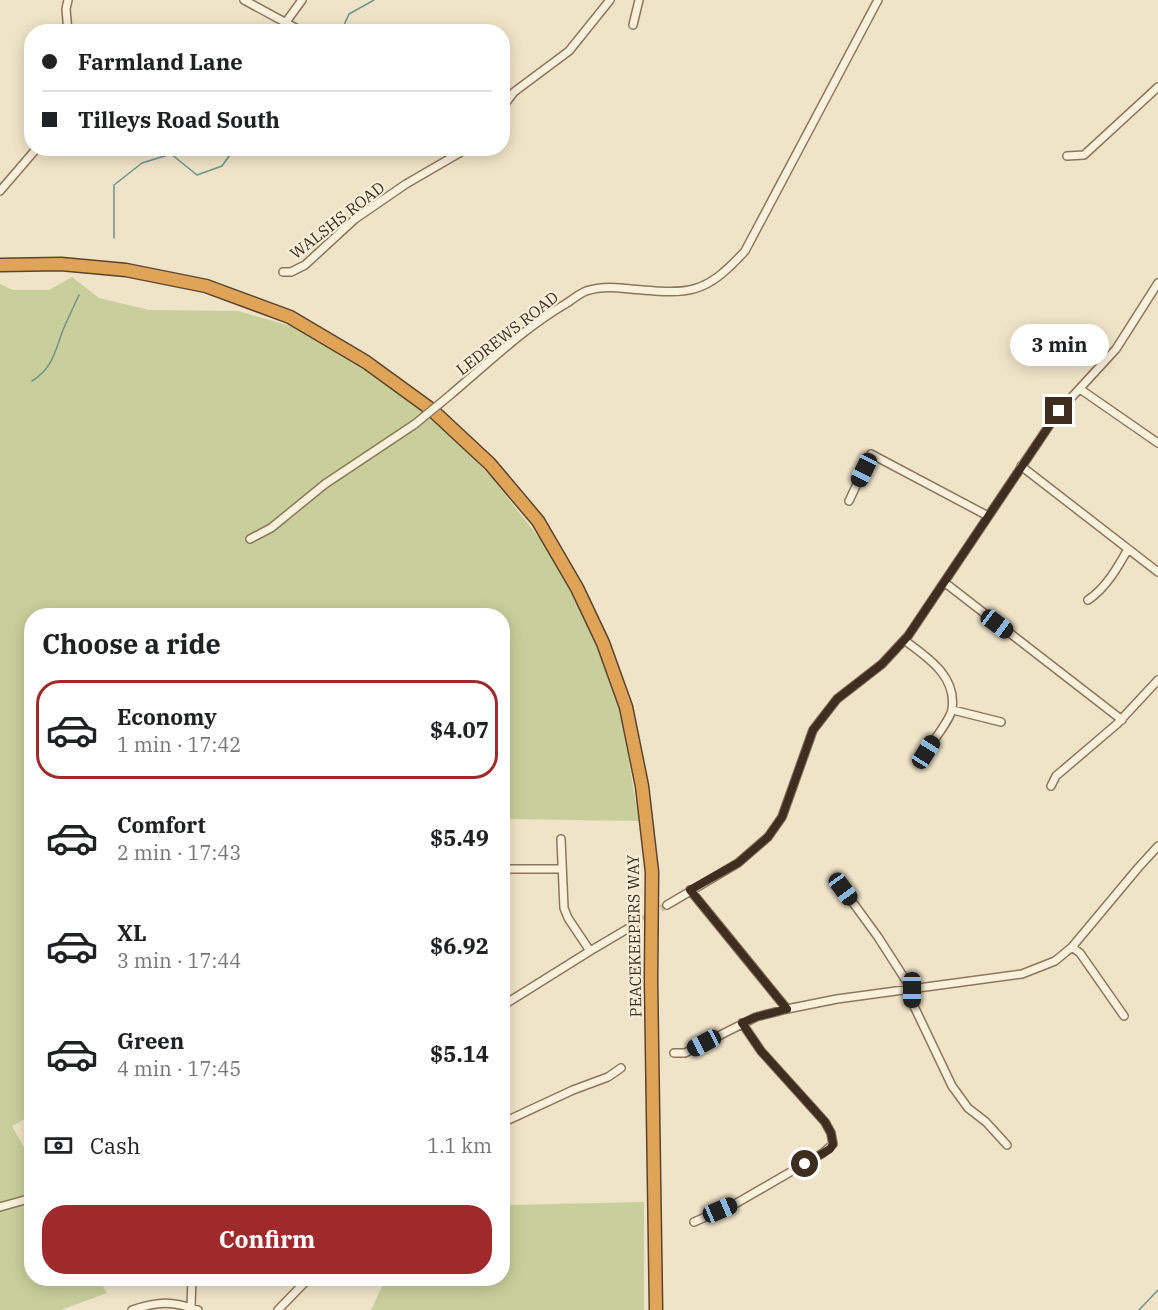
<!DOCTYPE html>
<meta charset="utf-8">
<style>
body{margin:0;font-family:"IBM Plex Serif",serif;background:#f6f6f6;color:#202124;height:100vh;display:flex;flex-direction:column;font-size:22px;white-space:nowrap}
*{box-sizing:border-box;margin:0}
p{font-size:20px;color:#757577}
.icon{flex:none;width:33px;height:33px;fill:none;stroke:currentColor;stroke-width:2;stroke-linecap:round;stroke-linejoin:round}
.map{position:relative;flex:1;overflow:hidden}
.side{position:absolute;left:24px;top:608px;width:486px;height:678px;display:flex;flex-direction:column;background:#fff;border-radius:24px;box-shadow:0 3px 15px #0003}
.side>*{flex:none}
.hud{position:absolute;left:24px;top:24px;width:486px;height:132px;border-radius:24px;box-shadow:0 3px 15px #0003;display:grid;align-content:center;height:132px;padding:0 18px;background:#fff}
.end{position:absolute;width:27px;height:27px;margin:-14px;border:8px solid #3d2e20;background:#fff;box-shadow:0 0 0 3px #fff}
.from{border-radius:50%}
.bubble{position:absolute;height:42px;border-radius:21px;background:#fff;box-shadow:0 3px 15px #0003;font-size:20px;font-weight:800;line-height:42px;text-align:center}
.car{position:absolute;width:18px;height:36px;margin:-18px -9px;border-radius:8px;box-shadow:0 0 4px 2px #0007;background:linear-gradient(#222 24%,#8ab4d8 0 40%,#222 0 76%,#8ab4d8 0 86%,#222 0)}
.hud b{display:flex;align-items:center;gap:21px;height:57px;font-size:22px}
.hud b+b{border-top:2px solid #e0e0e0}
.hud i{width:15px;height:15px;background:#202124}
ul{padding:0;list-style:none}
li{display:flex;align-items:center;gap:18px;height:99px;margin:0 12px 9px;padding:0 6px;border:3px solid transparent;border-radius:24px}
li div{flex:1}
li b{display:block;font-size:22px}
li em{font-style:normal;font-weight:800}
li.current{border-color:#9e2a2b}
li>.icon{width:54px;height:54px;stroke-width:1.5}
h2{padding:0 18px;font-size:27px;line-height:72px}
.pay{display:flex;align-items:center;gap:15px;height:66px;padding:0 18px;font-size:22px}
.pay p{margin-inline-start:auto}
.button{display:flex;gap:12px;margin-top:auto;padding:12px 18px}
.button a{flex:1;height:69px;border-radius:24px;background:#9e2a2b;color:#fff;font-size:24px;font-weight:800;line-height:69px;text-align:center}
.map>svg:first-child{display:block}
.green{fill:#c9cf9b}
.lines{fill:none;stroke-linecap:round;stroke-linejoin:round}
.stream{stroke:#6f938a;stroke-width:1.5}
.minor-tunnel{stroke:#ccc0a6;stroke-width:7;stroke-dasharray:7 3.5;stroke-linecap:butt}
.minor-casing{stroke:#8d765c;stroke-width:10}
.motorway-casing{stroke:#5b4430;stroke-width:15}
.minor{stroke:#faf1dc;stroke-width:7}
.motorway{stroke:#e0a458;stroke-width:12}
.minor-bridge-casing{stroke:#8d765c;stroke-width:10;stroke-linecap:butt}
.minor-bridge{stroke:#faf1dc;stroke-width:7}
.route{stroke:#3d2e20;stroke-width:8}
.labels{text-anchor:middle;stroke-width:4.5;stroke-linejoin:round;paint-order:stroke}
.street-label{font-size:16px;fill:#3d2e20;stroke:#f7eed8}
</style>
<div class="map">
<svg width="1158" height="1310" viewBox="0 0 1158 1310">
<rect width="100%" height="100%" fill="#f0e4c8"/>
<path class="green" d="M72 277 99 298 149 310 238 311 291 326 384 382 434 417 492 478 548 549 588 625 620 709 639 821 503 819 502 615H32V1115L12 1126 31 1160 32 1278H98L107 1293 61 1310H0V284L13 290H49Z
M644 1202V1310H371L386 1278H502L503 1205Z"/>
<g class="lines">
<path class="stream" d="M341 32 349 14 374 0
M114 238V185L142 163 171 154 197 175 222 166 235 148
M32 381C53 368 55 351 63 330 68 318 74 306 79 295
M1139 1310 1158 1290"/>
<path class="minor-tunnel" d="M634 925 667 905"/>
<g class="minor-casing">
<path id="minor" d="M68 0 66 9 68 32
M244 0 303 32
M286 22 302 0
M633 25 639 0
M502 108 514 92 569 51 610 0
M1067 156 1084 155 1158 87
M0 191 37 148
M283 272H291L305 265 355 219 406 184 468 148
M1080 389 1158 443
M449 396C487 364 524 328 567 303 573 299 579 294 586 291 600 286 617 287 631 289 689 294 704 296 745 251L878 0
M1021 466 1158 572
M849 501 871 454 988 516
M250 539 271 528 325 484 415 424
M944 582 1122 720
M1088 600C1106 588 1118 567 1128 549
M904 640C927 657 957 676 952 709 951 719 932 742 926 752
M953 710 1001 722
M1051 786 1056 776 1117 724 1158 680
M561 839 564 908 568 918 590 951
M502 869H562
M843 889 878 937 912 990V1002L952 1086 968 1108 986 1122 1007 1145
M690 890 787 1009
M667 905 738 863 768 837 782 817 813 730 837 699 882 664 908 636 1059 411 1116 349 1158 283
M1072 947 1080 953 1124 1016
M502 1006 590 951 634 925
M674 1053H685L756 1017 787 1009 837 999 1022 974 1055 961 1072 947 1138 868 1158 846
M502 1123 573 1090 608 1077 621 1068
M0 1207 32 1198
M694 1222 735 1204 768 1185 823 1153 833 1144 831 1133 825 1122 761 1051 742 1023
M191 1307 192 1278
M132 1310C159 1301 172 1301 198 1310
M278 1310 309 1278"/>
</g>
<g class="motorway-casing">
<path id="motorway" d="M0 265 61 264 126 270 206 286 290 317 366 362 432 410 490 464 538 521 577 588 603 643 626 707 642 786 652 872 651 980 656 1310"/>
</g>
<use href="#minor" class="minor"/>
<use href="#motorway" class="motorway"/>
<g class="minor-bridge-casing">
<path id="minor-bridge" d="M415 424 449 396"/>
</g>
<use href="#minor-bridge" class="minor-bridge"/>
</g>
<g class="lines">
<path class="route" d="M805 1164 830 1149 833 1144 831 1133 825 1122 761 1051 742 1023 756 1017 787 1009 690 890 738 863 768 837 782 817 813 730 837 699 882 664 908 636 1059 411"/>
</g>
<g class="labels">
<g class="street-label">
<text transform="translate(337 220) rotate(-38)" y="6">WALSHS ROAD</text>
<text transform="translate(507 333) rotate(-38)" y="6">LEDREWS ROAD</text>
<text transform="translate(634 936) rotate(-91)" y="6">PEACEKEEPERS WAY</text>
</g>
</g>
</svg>
<i class="end from" style="left:805px;top:1164px"></i>
<i class="end" style="left:1059px;top:411px"></i>
<div class="bubble" style="left:1010px;top:324px;width:99px">3 min</div>
<i class="car" style="left:864px;top:470px;rotate:206deg"></i>
<i class="car" style="left:997px;top:624px;rotate:127deg"></i>
<i class="car" style="left:926px;top:752px;rotate:32deg"></i>
<i class="car" style="left:843px;top:889px;rotate:144deg"></i>
<i class="car" style="left:912px;top:990px;rotate:180deg"></i>
<i class="car" style="left:704px;top:1043px;rotate:242deg"></i>
<i class="car" style="left:720px;top:1210px;rotate:67deg"></i>
<div class="hud">
<b><i class="from"></i>Farmland Lane</b>
<b><i></i>Tilleys Road South</b>
</div>
<section class="side">
<h2>Choose a ride</h2>
<ul>
<li class="current"><svg class="icon" aria-label="car" viewBox="0 0 24 24"><path d="M5 17H2v-5l4-1 3-4h7l3 4 3 1v5h-3M9 17h6M6 11h13"/><circle cx="7" cy="17" r="2"/><circle cx="17" cy="17" r="2"/></svg><div><b>Economy</b><p>1 min · 17:42</p></div><em>$4.07</em></li>
<li><svg class="icon" aria-label="car" viewBox="0 0 24 24"><path d="M5 17H2v-5l4-1 3-4h7l3 4 3 1v5h-3M9 17h6M6 11h13"/><circle cx="7" cy="17" r="2"/><circle cx="17" cy="17" r="2"/></svg><div><b>Comfort</b><p>2 min · 17:43</p></div><em>$5.49</em></li>
<li><svg class="icon" aria-label="car" viewBox="0 0 24 24"><path d="M5 17H2v-5l4-1 3-4h7l3 4 3 1v5h-3M9 17h6M6 11h13"/><circle cx="7" cy="17" r="2"/><circle cx="17" cy="17" r="2"/></svg><div><b>XL</b><p>3 min · 17:44</p></div><em>$6.92</em></li>
<li><svg class="icon" aria-label="car" viewBox="0 0 24 24"><path d="M5 17H2v-5l4-1 3-4h7l3 4 3 1v5h-3M9 17h6M6 11h13"/><circle cx="7" cy="17" r="2"/><circle cx="17" cy="17" r="2"/></svg><div><b>Green</b><p>4 min · 17:45</p></div><em>$5.14</em></li>
</ul>
<div class="pay"><svg class="icon" aria-label="cash" viewBox="0 0 24 24"><path d="M3 7h18v10H3z"/><circle cx="12" cy="12" r="2"/></svg>Cash<p>1.1 km</p></div>
<div class="button"><a>Confirm</a></div>
</section>
</div>
